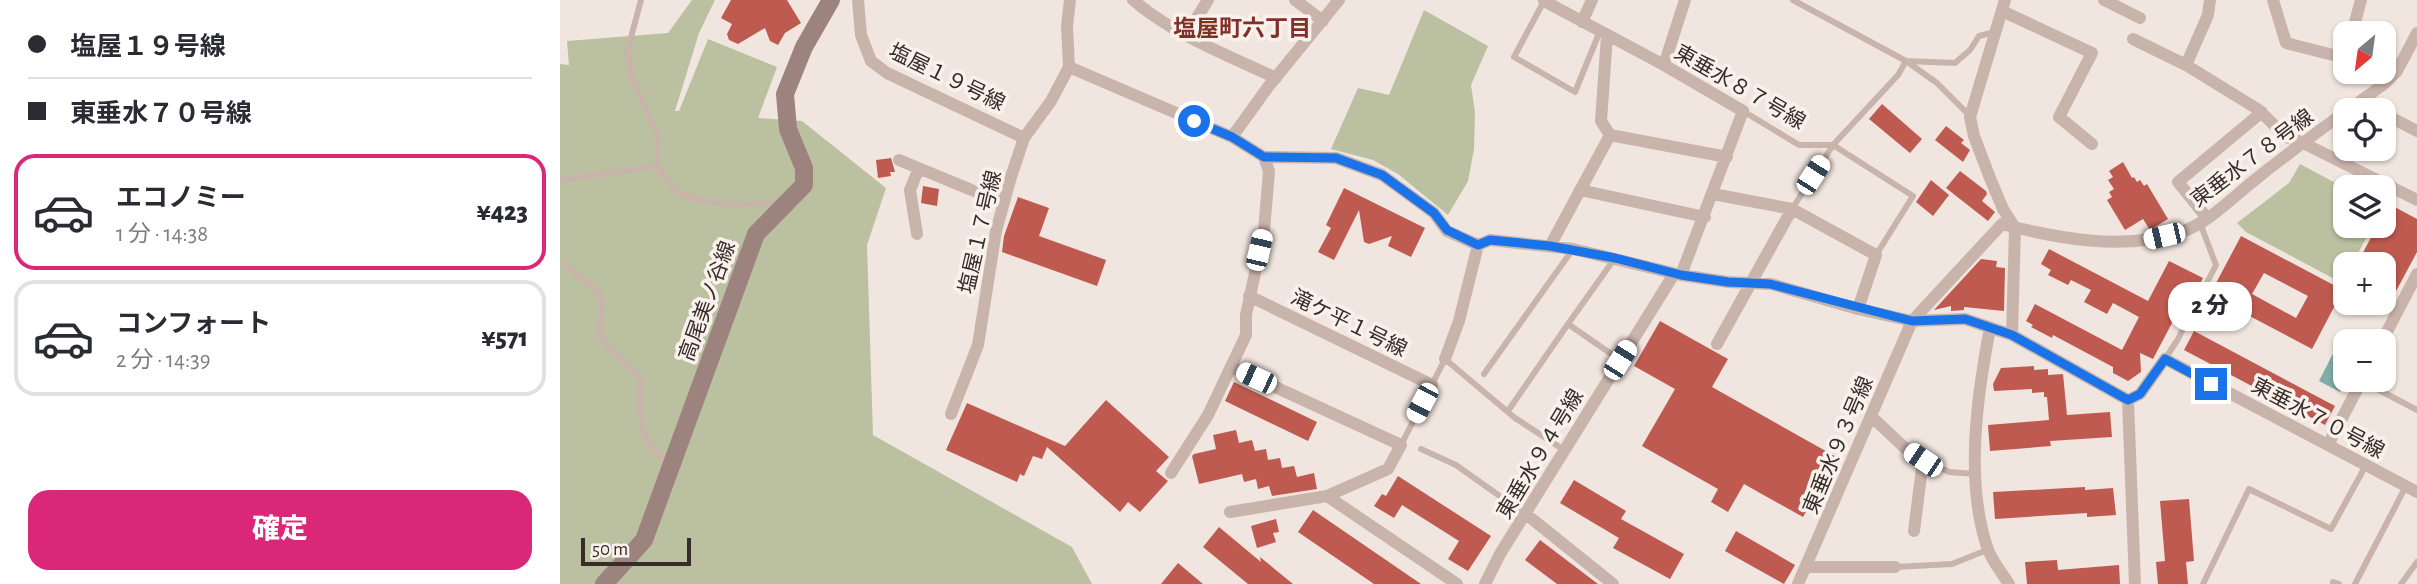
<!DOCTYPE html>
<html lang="ja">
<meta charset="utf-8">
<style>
body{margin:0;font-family:"Alegreya Sans","Noto Sans JP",sans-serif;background:#f7f7f7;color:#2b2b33;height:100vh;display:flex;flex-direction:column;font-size:26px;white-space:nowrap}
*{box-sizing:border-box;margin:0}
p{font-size:23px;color:#7c7c81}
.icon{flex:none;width:38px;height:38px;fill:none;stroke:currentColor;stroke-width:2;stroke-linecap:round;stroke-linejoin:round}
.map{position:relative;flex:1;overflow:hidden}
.drawer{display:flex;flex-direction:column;background:#fff;width:560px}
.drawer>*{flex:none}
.hud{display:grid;align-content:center;height:154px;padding:0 28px;background:#fff}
.needle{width:46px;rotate:209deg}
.fabs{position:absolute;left:1773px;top:21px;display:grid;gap:14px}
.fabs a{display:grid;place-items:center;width:63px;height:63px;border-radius:14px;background:#fff;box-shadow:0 2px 5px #0004;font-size:35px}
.scale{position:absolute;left:21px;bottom:18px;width:110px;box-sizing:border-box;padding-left:7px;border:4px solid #372c2a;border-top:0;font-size:19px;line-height:24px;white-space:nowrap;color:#372c2a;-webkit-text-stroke:5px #f9f1eb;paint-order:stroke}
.end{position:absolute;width:32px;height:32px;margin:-16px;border:9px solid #1a73e8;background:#fff;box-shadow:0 0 0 4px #fff}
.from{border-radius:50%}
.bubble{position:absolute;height:49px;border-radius:21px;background:#fff;box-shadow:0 2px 5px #0004;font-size:23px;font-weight:800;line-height:49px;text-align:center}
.car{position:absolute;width:21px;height:42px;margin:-21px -10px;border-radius:9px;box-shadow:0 0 5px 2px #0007;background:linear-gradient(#fff 24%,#345 0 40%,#fff 0 76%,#345 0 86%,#fff 0)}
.hud b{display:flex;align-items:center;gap:24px;height:66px;font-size:26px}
.hud b+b{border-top:2px solid #e1e1e2}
.hud i{width:18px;height:18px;background:#2b2b33}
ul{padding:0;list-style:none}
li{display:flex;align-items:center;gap:21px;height:116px;margin:0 14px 10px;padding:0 14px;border:4px solid #e1e1e2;border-radius:21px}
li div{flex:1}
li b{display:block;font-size:26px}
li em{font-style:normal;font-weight:800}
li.on{border-color:#db2777}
li>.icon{width:63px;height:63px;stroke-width:1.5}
.primary-button{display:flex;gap:14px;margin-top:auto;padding:14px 28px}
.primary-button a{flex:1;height:80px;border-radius:21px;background:#db2777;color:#fff;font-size:28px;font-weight:800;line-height:80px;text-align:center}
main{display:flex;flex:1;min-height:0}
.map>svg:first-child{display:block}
.green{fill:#bac0a0}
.water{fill:#80ada8}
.building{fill:#be5a50;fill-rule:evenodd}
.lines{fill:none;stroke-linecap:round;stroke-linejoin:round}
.lane{stroke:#c9b4ab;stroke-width:6}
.street{stroke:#c9b4ab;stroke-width:12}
.secondary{stroke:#9d837d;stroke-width:18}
.route{stroke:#1a73e8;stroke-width:9}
.labels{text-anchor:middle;stroke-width:7;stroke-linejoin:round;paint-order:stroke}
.street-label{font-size:21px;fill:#372c2a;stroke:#f9f1eb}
.neighbourhood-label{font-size:23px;font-weight:bold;fill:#813028;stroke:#f9f1eb}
</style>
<main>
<section class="drawer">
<div class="hud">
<b><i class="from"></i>塩屋１９号線</b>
<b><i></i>東垂水７０号線</b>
</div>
<ul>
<li class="on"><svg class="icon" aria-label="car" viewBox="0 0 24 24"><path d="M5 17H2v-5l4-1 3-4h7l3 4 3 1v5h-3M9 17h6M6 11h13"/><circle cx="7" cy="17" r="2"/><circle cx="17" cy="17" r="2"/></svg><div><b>エコノミー</b><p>1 分 · 14:38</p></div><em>¥423</em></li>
<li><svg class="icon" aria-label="car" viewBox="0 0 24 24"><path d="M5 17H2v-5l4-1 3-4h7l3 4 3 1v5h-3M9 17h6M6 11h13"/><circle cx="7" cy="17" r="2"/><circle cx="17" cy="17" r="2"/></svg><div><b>コンフォート</b><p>2 分 · 14:39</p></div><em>¥571</em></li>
</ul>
<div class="primary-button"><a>確定</a></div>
</section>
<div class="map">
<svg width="1857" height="584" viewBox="0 0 1857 584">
<rect width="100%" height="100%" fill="#f1e6df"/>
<path class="green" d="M132 0H155L139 33 115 111H119L148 39 217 67 198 118 242 121 326 188 307 245 313 435 512 547 532 584H0V64L9 65 7 41 108 33Z
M864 10 928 46 911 85 915 112 914 149 908 181 888 215 838 174 813 160 771 149 798 88 829 95Z
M1740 164 1785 188V226H1813L1792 264H1785V278L1782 283 1686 232 1677 223 1729 183Z"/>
<path class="water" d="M1784 332 1800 341H1785L1786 380 1780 392 1759 381Z"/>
<path class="building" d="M171 0H227L241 23 225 33 218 45 210 41 205 28 178 44 169 40 167 34 172 24 161 18Z
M1322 104 1362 139 1350 153 1309 119Z
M1386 126 1404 140 1401 143 1410 150 1403 162 1375 140Z
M331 158 335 172H330L331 176 318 178 316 160Z
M1563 162 1572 178 1574 177 1577 182 1580 180 1584 186 1587 184 1608 219 1590 230 1583 219 1565 230 1547 200 1552 197 1549 192 1554 189 1548 180 1553 177 1549 171Z
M1400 171 1426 191 1427 194 1422 201 1435 212 1428 221 1386 188Z
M1371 180 1389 195 1373 216 1356 202Z
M363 186 379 189 377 206 361 203Z
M784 188 865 228 851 257 828 246 832 236 809 244 804 242 799 210 774 260 758 252 771 228 766 225Z
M458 197 489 208 479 236 546 260 537 286 442 252 444 236Z
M1829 204 1857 219V252L1835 293 1824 287V264H1797L1817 226H1824V214Z
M1681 236 1783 290 1752 349 1648 294 1653 284 1655 285ZM1704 273 1748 296 1736 318 1692 294Z
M1489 249 1588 301 1609 261 1643 278 1638 288 1632 285 1593 359 1580 353 1581 372 1568 381 1553 373V367L1493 335 1492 338 1471 327 1473 325 1466 321 1475 304 1562 350 1579 317 1553 303 1547 314 1524 302 1531 290 1511 280 1508 285 1488 275 1491 270 1481 264Z
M1421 259 1437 261 1436 267 1445 268 1444 311 1404 307V310L1391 311V306L1374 310Z
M1100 321 1168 359 1152 387 1280 459 1264 487 1261 485 1243 517 1184 484 1168 512 1151 502 1158 489 1082 446 1115 389 1074 366Z
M1634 331 1775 406 1765 425 1624 350Z
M1474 366V370L1488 369V375L1503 374 1507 415 1550 412 1552 437 1490 441 1491 446 1430 451 1428 425 1489 420 1487 397H1484V392L1472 393V389L1434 391 1433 384 1441 368Z
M674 382 757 422 748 441 665 401Z
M546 400 609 457 596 471 608 481 580 512 568 502 560 512 487 447 482 459 473 456 464 476 460 474 457 482 386 450 407 403 505 446Z
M676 430 679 443 692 440 695 451 706 449 708 460 720 458 722 468 734 466 737 477 754 473 757 489 712 496 709 486 698 489 696 479 684 482 682 474 639 484 632 456 634 454 656 449 653 435Z
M838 476 931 536 908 571 888 559 899 541 842 505 834 518 814 506 822 494 826 496Z
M1014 480 1066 511 1061 519 1124 554 1110 579 1053 548 1059 538 1000 503Z
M1525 487V490L1553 488 1556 515 1527 517V513L1435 519 1433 492Z
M1629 499 1634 561 1626 562 1628 584H1598L1596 562 1605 561 1600 501Z
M753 510 861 584H814L738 532Z
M716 519 719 532 713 533 716 542 697 548 691 526Z
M659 527 701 562 700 557 733 584H688L643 547Z
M1176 531 1235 565 1224 584 1165 551Z
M980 540 1038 584H997L965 560Z
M1497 560 1498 570 1559 565 1560 584H1467L1465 562Z
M618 563 643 584H601Z"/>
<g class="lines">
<path class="lane" d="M81 0 67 52 72 79 98 136 97 166 106 179 116 191 132 198 173 205 220 202
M1233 0 1346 61 1377 83 1409 115
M984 1 954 57 1015 92 1040 31
M1183 111 1239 145H1273L1338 75 1346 61 1395 63 1410 50 1419 36 1435 32
M0 180 97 166
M1232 209 1273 145 1353 196 1316 255
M1055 258 1008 324 1060 360
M4 264 41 294 42 313 39 335C51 352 68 364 81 380 80 417 77 441 110 464
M1605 359 1618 339 1656 265 1640 223
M924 374 1013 249
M1802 381 1857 410
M948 411 1008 324
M841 445 885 359 955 418 1004 450
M861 449 896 465 965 514
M1363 460 1389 472 1415 474
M1335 567 1392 564 1427 550
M1773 582 1779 584
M1643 584 1689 489 1771 529 1806 465
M1795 584 1846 486
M1841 584 1857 562"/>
<path class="street" d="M298 0 301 35 311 61 327 73 464 138
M573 0C614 35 667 55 716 78
M735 0 763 21
M1445 0 1410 117 1414 136 1430 178 1443 209 1455 228 1452 335 1568 400 1575 584
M1544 0 1580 18
M1650 0 1648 15 1626 65 1699 110 1726 137 1741 142 1857 200
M1713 0 1726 43 1785 58
M984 1 1104 65 1183 111 1121 275
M1442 11 1532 53 1499 117 1532 144
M1022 22 1032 0
M1792 33 1801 0
M626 35 648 0
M1573 39 1626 65
M1104 65 1125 0
M509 67 672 137
M509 67 507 26 510 0
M1788 110 1824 84 1837 71 1857 33
M1824 114 1857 131
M1050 135 1167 157
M704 157 776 158 822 175 874 213 887 231 918 245
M339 160 443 203
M1020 190 1145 217
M1153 194 1232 209 1316 255 1298 309
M1647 218 1618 182 1702 112
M357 234 350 190 359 168
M918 245 930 240 1013 249 1121 275 1168 282 1211 284 1298 309 1352 321 1405 319 1452 335
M990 246 1050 135 1041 121 1047 35
M689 296 872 385
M1430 328C1417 396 1405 480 1427 547 1431 560 1442 573 1449 584
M1822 341 1857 274
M1157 344 1232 209
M885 359 899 321 918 245
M1568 400 1580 394 1605 359 1857 492
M391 414 418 345 436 231 451 177 464 138 491 101 509 67
M1312 417 1346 449 1363 460 1354 531
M1768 445 1802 380
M611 473 648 415 686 335V315L704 231 709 171 704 157 672 137 708 87 779 0
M767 496 897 584
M670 512 767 496 828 469 841 445 672 367
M967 515 1053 584
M1246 567H1335
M925 584 940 554 1114 274
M1238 584 1352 321 1442 224C1499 239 1565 251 1621 232 1648 223 1670 200 1691 183 1722 158 1753 135 1785 112"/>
<path class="secondary" d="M44 584 84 540 196 234 244 185V168L228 129 225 94 244 47 271 0"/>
</g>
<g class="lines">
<path class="route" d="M634 121 672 137 704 157 776 158 822 175 874 213 887 230 918 245 930 240 990 246 1055 258 1121 275 1168 282 1210 284 1352 321 1405 319 1452 335 1568 400 1580 394 1605 359 1651 384"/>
</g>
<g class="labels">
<g class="street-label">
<text transform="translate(387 77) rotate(26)" y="7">塩屋１９号線</text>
<text transform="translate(1180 87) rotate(30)" y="7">東垂水８７号線</text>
<text transform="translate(1692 158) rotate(-37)" y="7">東垂水７８号線</text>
<text transform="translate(420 232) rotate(-77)" y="7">塩屋１７号線</text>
<text transform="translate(147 301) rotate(-70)" y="7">高尾美ノ谷線</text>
<text transform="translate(789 323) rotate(26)" y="7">滝ケ平１号線</text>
<text transform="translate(1758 418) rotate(28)" y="7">東垂水７０号線</text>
<text transform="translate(1278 445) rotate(-67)" y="7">東垂水９３号線</text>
<text transform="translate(980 454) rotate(-59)" y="7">東垂水９４号線</text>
</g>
<g class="neighbourhood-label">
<text x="682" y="36">塩屋町六丁目</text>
</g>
</g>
</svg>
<div class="fabs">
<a><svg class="needle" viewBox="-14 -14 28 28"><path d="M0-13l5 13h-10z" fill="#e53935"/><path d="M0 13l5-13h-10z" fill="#7c7c81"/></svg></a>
<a><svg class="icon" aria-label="locate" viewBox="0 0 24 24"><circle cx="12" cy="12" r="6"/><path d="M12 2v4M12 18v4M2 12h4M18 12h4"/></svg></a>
<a><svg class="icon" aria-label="layers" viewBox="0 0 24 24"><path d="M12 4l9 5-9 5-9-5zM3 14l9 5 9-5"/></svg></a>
<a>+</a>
<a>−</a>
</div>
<div class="scale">50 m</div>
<i class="end from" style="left:634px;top:121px"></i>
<i class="end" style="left:1651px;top:384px"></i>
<div class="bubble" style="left:1608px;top:282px;width:84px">2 分</div>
<i class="car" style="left:1253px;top:175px;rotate:33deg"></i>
<i class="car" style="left:1604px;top:236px;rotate:257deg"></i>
<i class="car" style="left:699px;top:250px;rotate:13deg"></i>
<i class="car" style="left:1060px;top:360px;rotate:32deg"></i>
<i class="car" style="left:696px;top:378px;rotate:295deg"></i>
<i class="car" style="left:862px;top:403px;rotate:208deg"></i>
<i class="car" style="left:1363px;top:460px;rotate:304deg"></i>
</div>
</main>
